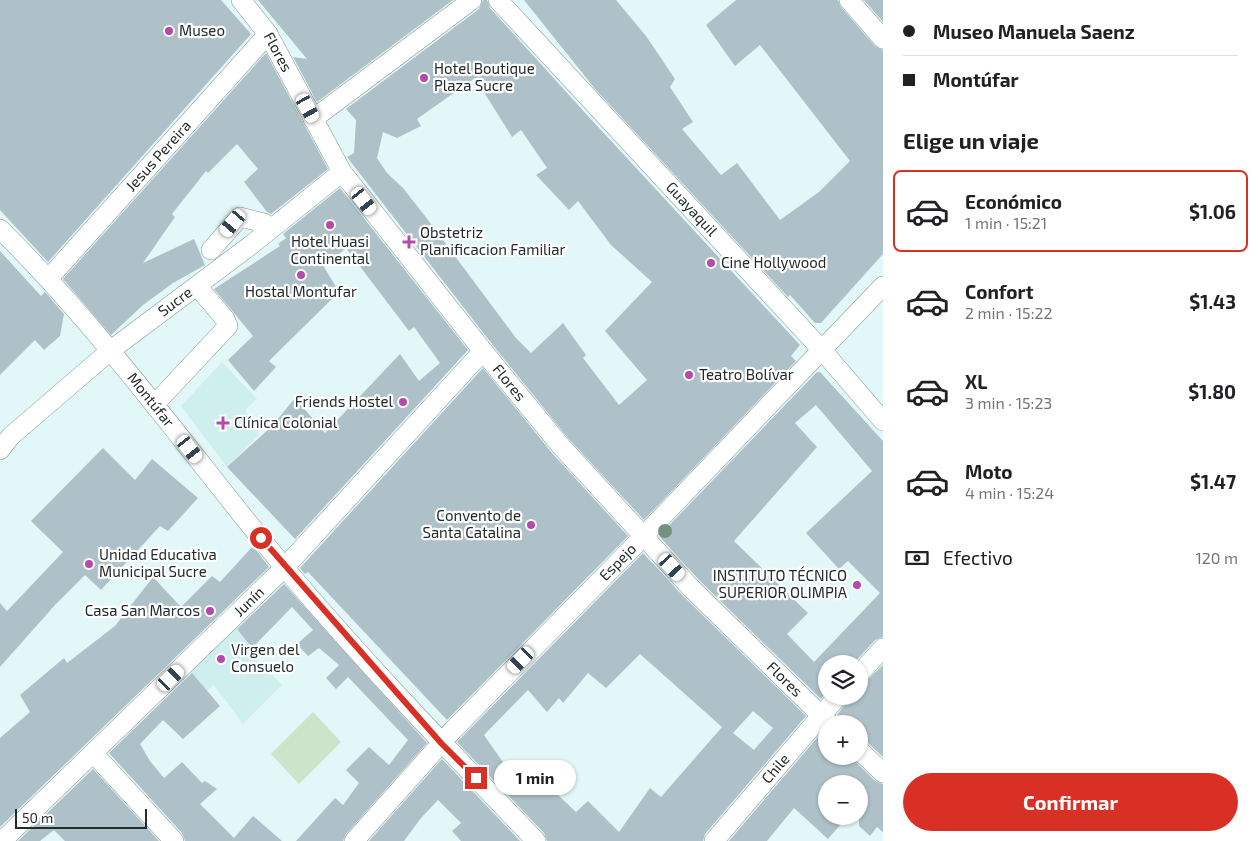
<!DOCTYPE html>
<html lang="es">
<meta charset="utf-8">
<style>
body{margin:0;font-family:"Exo 2",sans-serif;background:#f6f6f6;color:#202124;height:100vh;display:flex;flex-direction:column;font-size:19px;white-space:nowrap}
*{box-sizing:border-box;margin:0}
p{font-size:16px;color:#757577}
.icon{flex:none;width:28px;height:28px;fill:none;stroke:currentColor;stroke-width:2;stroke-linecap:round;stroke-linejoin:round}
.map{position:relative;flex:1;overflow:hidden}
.side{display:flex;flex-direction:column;background:#fff;width:375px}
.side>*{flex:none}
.top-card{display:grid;align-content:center;height:110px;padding:0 20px;background:#fff}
.fabs{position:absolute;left:818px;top:655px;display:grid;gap:10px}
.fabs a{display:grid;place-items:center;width:50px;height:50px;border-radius:50%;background:#fff;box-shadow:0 1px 4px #0004;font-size:25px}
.scale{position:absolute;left:15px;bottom:12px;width:132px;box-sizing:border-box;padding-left:5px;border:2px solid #232b2b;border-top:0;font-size:14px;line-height:18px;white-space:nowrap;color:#232b2b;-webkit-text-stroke:4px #fff;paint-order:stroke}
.end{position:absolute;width:22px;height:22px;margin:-11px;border:6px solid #d93025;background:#fff;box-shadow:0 0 0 2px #fff}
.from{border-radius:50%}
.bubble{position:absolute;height:35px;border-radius:18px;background:#fff;box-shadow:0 1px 4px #0004;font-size:16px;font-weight:700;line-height:35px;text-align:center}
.car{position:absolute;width:15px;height:30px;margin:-15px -8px;border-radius:6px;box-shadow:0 0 4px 1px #0007;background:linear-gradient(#fff 24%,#345 0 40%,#fff 0 76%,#345 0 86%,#fff 0)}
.top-card b{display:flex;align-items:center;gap:18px;height:48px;font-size:19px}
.top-card b+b{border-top:1px solid #e0e0e0}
.top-card i{width:12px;height:12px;background:#202124}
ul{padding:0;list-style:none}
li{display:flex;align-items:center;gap:15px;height:82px;margin:0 10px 8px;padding:0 10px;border:2px solid transparent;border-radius:8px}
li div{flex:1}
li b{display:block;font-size:19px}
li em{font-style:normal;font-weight:700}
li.on{border-color:#d93025}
li>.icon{width:45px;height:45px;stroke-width:1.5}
h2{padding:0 20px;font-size:22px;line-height:60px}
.pay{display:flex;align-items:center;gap:12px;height:55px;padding:0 20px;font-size:19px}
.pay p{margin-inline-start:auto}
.cta{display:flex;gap:10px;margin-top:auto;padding:10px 20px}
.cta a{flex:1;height:58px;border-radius:30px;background:#d93025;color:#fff;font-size:20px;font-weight:700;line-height:58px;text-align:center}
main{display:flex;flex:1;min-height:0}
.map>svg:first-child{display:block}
.built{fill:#cfeeee}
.green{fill:#cbe5ca}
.building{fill:#afc1c8;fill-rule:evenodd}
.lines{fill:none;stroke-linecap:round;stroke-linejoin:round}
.minor-casing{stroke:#819494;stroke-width:20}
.minor{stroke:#fff;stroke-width:19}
.tree{fill:#73937d}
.route{stroke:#d93025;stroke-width:6}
.poi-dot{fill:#b34aac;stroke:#fff;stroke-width:2}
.labels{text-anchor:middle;stroke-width:4.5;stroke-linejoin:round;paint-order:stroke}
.poi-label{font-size:15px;fill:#232b2b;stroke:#fff;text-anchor:start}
.street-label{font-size:15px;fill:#232b2b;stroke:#fff}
</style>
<main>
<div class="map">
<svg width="883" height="841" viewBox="0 0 883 841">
<rect width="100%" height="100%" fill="#e2f7f7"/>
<path class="built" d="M222 362 257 399 245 410 259 435 227 467 181 406Z
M235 627 252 648 249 651 282 685 243 724 214 685 207 691 190 671Z"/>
<path class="green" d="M313 712 341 742 299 784 271 754Z"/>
<path class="building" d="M0 0H221L251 34 48 262 0 210Z
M258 0H453L317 102 293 57 307 59Z
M483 0H487L490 8 587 115 800 345 791 356 796 361 644 520 568 438 492 344 347 157 354 153 356 120 346 109 479 9ZM475 78 512 137 521 130 547 168 536 175 569 210 578 201 611 245 652 282 605 331 647 380 619 405 583 358 586 355 563 323 531 353 516 338 425 216 403 188 387 173 377 158 383 132 397 138 421 126 417 119Z
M524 0H616L646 36 675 79 670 87 693 122 682 129 721 175 737 163 780 220 819 192 850 161 760 45 735 66 706 25 736 0H838L841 7 875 46 883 50V254L821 323H815L790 295 788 297 596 90Z
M864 0H883V22Z
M266 53 328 169 271 214 267 212 244 182 258 169 237 144 208 173 206 171 172 214 175 217 143 263 194 239 205 265 173 283 143 305 111 335 63 279Z
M340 188 468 350 295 539 227 467 272 426 295 398 325 433 400 354 419 381 440 363 414 327 409 331 346 248 324 267 339 292 269 361 276 367 254 391 228 360 253 336 214 289 280 246 278 244 286 238 283 234Z
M0 251 41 296 45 292 64 314 60 336 44 350 35 340 0 375Z
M483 368 552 453 628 536 447 720 308 572 305 574 300 568Z
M817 372H820L883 441V637L875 640 853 664H826V692L821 699 699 580 659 536ZM816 405 872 471 806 533 839 569 848 561 880 593 814 662 787 634 808 613 734 541 817 447 795 423Z
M103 448 135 480 152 459 198 498 168 531 160 526 101 590 85 575 55 605 0 667V603L7 611 63 552 31 521Z
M253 546 269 567 0 827V738L30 712 20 695 64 658 67 663 115 626 153 577 181 607 212 576 220 582Z
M643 553 683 596 806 716 705 834 703 841H547L544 833 457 742ZM640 654 722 727 661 797 650 788 619 832 588 801 576 812 523 762 512 775 484 735 528 690 547 712 559 698 563 703 588 673 606 688ZM753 711 773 728 754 750 733 733Z
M284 584 427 743 346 834 343 841H296L335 798 343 805 359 783 346 770 369 747 389 765 408 740 348 677 336 689 326 678 339 665 319 648 308 656 297 644 313 630 292 607 252 648 237 629Z
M883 665V757L867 742 859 739V724H841L837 715 851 696H859V688Z
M192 673 220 706 183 739 163 720 140 744 150 761 164 778 182 762 202 783 205 781 217 789 200 804 234 838 253 816 282 841H185L182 833 109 753Z
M822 732 826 734V756H850L875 781 883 784V832L877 827 870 836 859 826V784H826V816H848L828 839 794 808 767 841H729Z
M442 759 463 781 520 841H461L452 831 461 823 438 800 421 818 404 841H369Z
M93 769 159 841H65L54 830 40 841H18Z"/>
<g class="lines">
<g class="minor-casing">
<g id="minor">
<path id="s1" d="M241 0 268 34 342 172 483 351 560 445 691 588 830 724"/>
<path id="s2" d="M498 0 821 349 883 421"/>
<path d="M849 0 883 39"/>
<path d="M313 119 472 0"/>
<path id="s3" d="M0 229C105 333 190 453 284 567 364 662 450 751 536 841"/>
<path d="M211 250 240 217 264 223 271 229"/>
<path id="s4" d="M49 278 268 34"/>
<path d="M155 404 228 326 225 319 197 286"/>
<path id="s5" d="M0 450 11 436 111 350 251 245 342 172"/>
<path d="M859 674 883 648"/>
<path d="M859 750 883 773"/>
<path d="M94 754 174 841"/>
<path id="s6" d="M2 841 285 567 483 351"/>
<path id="s7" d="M354 841 453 730 633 547 883 286"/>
<path id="s8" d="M714 841 838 696"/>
</g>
</g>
<use href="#minor" class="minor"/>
</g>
<circle class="tree" cx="665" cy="531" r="7"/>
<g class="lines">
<path class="route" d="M261 538 441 743 476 778"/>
</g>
<g class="poi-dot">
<circle cx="169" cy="31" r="5"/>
<circle cx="424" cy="78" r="5"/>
<circle cx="330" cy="225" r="5"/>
<path d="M406.5 234.5h5v5h5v5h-5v5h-5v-5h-5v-5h5z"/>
<circle cx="711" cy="263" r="5"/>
<circle cx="301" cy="275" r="5"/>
<circle cx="689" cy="375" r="5"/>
<circle cx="403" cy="402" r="5"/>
<path d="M220.5 415.5h5v5h5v5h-5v5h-5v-5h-5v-5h5z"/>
<circle cx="531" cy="525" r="5"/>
<circle cx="89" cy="564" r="5"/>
<circle cx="857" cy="585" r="5"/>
<circle cx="210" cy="611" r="5"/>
<circle cx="221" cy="659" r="5"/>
</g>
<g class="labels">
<g class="poi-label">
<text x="179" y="36">Museo</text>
<text x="434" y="74">Hotel Boutique<tspan x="434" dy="17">Plaza Sucre</tspan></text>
<text x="420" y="238">Obstetriz<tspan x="420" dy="17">Planificacion Familiar</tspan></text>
<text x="330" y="247" text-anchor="middle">Hotel Huasi<tspan x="330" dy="17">Continental</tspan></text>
<text x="721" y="268">Cine Hollywood</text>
<text x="301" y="297" text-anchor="middle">Hostal Montufar</text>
<text x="699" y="380">Teatro Bolívar</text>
<text x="393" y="407" text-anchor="end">Friends Hostel</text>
<text x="234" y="428">Clínica Colonial</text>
<text x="521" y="521" text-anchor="end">Convento de<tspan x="521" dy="17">Santa Catalina</tspan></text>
<text x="99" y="560">Unidad Educativa<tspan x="99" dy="17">Municipal Sucre</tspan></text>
<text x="847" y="581" text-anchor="end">INSTITUTO TÉCNICO<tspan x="847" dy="17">SUPERIOR OLIMPIA</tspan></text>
<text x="200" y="616" text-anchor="end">Casa San Marcos</text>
<text x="231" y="655">Virgen del<tspan x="231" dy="17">Consuelo</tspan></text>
</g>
<g class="street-label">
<text dy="5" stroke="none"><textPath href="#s1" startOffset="64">Flores</textPath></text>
<text dy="5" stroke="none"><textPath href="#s4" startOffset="164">Jesus Pereira</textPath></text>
<text dy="5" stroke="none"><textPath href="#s2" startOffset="285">Guayaquil</textPath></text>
<text dy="5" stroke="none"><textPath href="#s5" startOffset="230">Sucre</textPath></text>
<text dy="5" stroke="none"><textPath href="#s1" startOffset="469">Flores</textPath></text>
<text dy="5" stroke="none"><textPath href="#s3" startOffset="228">Montúfar</textPath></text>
<text dy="5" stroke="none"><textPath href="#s7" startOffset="384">Espejo</textPath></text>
<text dy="5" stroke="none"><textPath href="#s6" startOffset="344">Junín</textPath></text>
<text dy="5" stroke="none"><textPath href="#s1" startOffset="874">Flores</textPath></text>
<text dy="5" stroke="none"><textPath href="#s8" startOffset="95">Chile</textPath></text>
</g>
</g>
</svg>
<div class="fabs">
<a><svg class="icon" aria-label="layers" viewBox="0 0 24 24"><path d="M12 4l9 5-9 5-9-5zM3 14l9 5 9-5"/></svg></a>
<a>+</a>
<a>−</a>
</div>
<div class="scale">50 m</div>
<i class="end from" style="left:261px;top:538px"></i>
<i class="end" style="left:476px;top:778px"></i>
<div class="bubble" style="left:494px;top:760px;width:82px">1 min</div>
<i class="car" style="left:308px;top:108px;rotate:151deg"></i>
<i class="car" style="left:364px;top:201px;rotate:142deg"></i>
<i class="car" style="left:233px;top:223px;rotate:220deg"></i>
<i class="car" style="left:190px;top:449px;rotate:141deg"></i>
<i class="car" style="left:672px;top:567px;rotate:138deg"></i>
<i class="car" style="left:521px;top:660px;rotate:224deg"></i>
<i class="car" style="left:171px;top:678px;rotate:46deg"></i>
</div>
<section class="side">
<div class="top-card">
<b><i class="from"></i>Museo Manuela Saenz</b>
<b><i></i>Montúfar</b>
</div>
<h2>Elige un viaje</h2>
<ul>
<li class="on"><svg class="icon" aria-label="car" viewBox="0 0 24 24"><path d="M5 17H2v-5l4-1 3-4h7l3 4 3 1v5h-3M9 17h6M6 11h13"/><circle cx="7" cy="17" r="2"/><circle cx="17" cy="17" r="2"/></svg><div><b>Económico</b><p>1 min · 15:21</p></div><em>$1.06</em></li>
<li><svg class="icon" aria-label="car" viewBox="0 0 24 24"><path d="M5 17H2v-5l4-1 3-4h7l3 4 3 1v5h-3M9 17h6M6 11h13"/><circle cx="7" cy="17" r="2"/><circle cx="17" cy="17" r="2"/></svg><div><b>Confort</b><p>2 min · 15:22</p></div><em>$1.43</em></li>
<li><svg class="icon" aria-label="car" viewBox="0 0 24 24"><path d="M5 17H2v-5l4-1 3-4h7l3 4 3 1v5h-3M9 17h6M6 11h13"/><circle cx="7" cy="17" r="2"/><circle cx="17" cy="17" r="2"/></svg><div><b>XL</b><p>3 min · 15:23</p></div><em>$1.80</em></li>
<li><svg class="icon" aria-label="car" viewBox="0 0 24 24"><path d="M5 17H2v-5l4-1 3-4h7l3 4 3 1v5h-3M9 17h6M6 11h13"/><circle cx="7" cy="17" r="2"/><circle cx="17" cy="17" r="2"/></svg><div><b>Moto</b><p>4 min · 15:24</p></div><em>$1.47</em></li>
</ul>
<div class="pay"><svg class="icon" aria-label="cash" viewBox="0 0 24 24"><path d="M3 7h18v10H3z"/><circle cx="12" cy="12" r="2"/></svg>Efectivo<p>120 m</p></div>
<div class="cta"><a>Confirmar</a></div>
</section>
</main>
